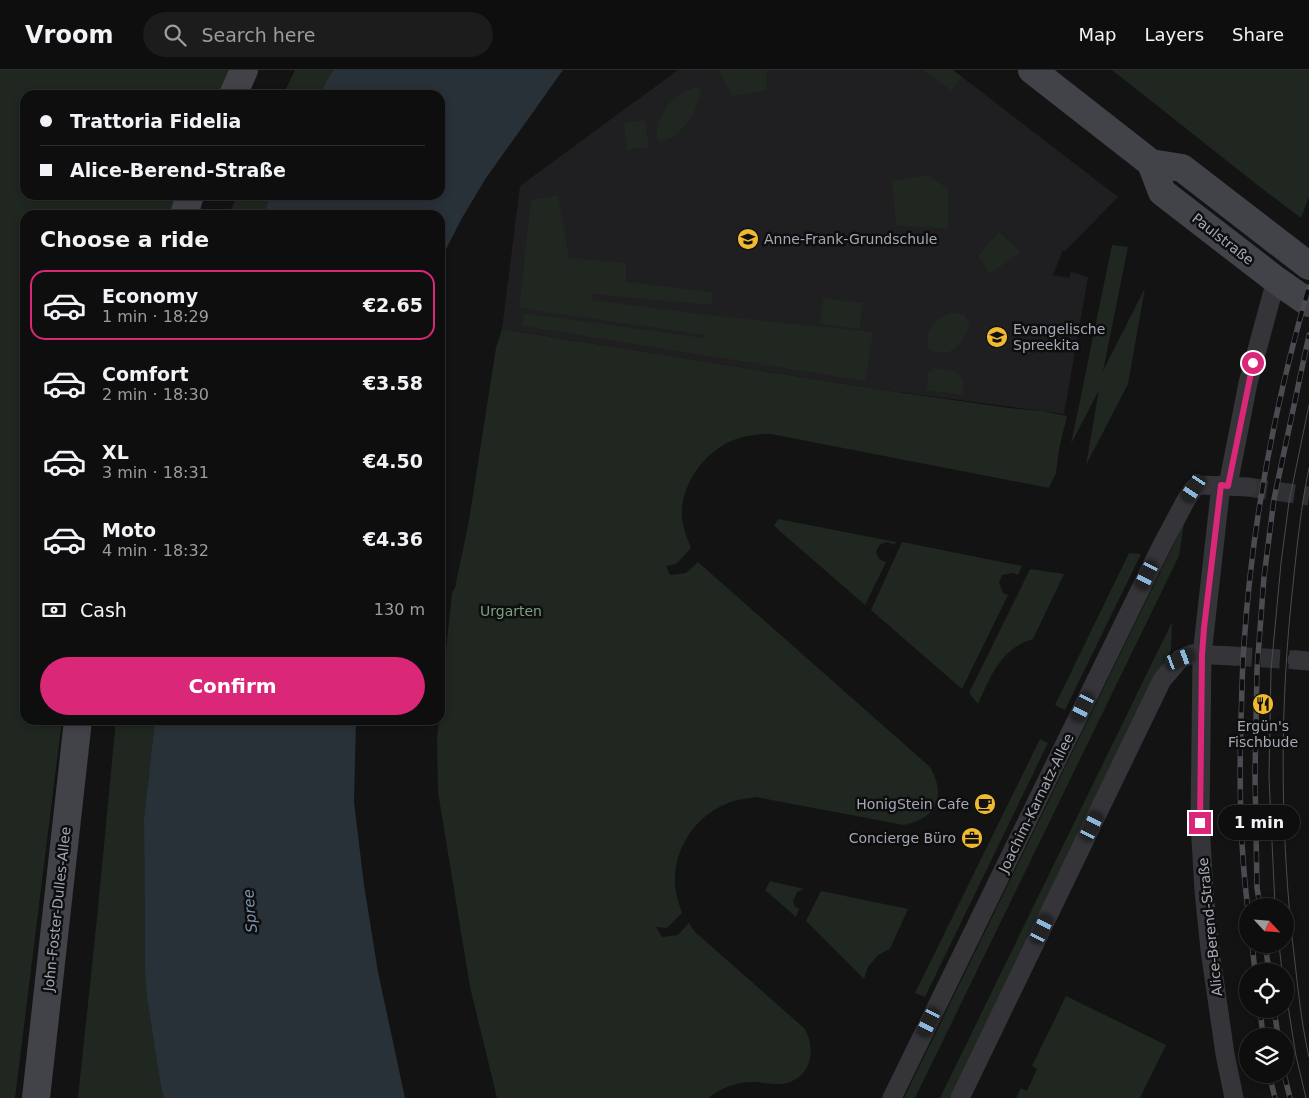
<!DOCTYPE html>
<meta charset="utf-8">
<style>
body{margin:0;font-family:"DejaVu Sans",sans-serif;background:#1c1c1d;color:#f1f3f6;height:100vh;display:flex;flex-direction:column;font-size:19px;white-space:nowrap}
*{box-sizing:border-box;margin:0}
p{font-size:16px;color:#9b9c9e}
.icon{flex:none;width:28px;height:28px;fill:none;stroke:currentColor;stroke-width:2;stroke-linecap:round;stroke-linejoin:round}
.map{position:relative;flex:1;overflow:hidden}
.sheet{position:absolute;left:20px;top:140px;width:425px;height:515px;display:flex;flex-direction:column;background:#0e0e0f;border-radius:15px;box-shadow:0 2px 8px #0003,0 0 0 1px #2e2e2f}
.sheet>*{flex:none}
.guide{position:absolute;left:20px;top:20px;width:425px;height:110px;border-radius:15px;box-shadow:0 2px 8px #0003,0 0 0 1px #2e2e2f;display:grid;align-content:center;height:110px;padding:0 20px;background:#0e0e0f}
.needle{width:32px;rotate:116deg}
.fabs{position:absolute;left:1239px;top:828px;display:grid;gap:10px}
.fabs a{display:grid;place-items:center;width:55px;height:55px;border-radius:50%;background:#0e0e0f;box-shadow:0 2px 8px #0003,0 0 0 1px #2e2e2f;font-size:25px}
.end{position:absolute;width:22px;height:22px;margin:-11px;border:6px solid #db2777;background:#fff;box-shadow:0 0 0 2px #fff}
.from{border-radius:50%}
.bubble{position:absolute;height:35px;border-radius:18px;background:#0e0e0f;box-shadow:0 2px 8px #0003,0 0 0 1px #2e2e2f;font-size:16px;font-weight:700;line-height:35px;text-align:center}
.car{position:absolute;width:15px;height:30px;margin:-15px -8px;border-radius:6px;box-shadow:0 0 4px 1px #0007;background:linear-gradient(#222 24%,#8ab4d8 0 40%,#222 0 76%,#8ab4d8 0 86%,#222 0)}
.guide b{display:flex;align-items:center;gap:18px;height:48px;font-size:19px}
.guide b+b{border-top:1px solid #2e2e2f}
.guide i{width:12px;height:12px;background:#f1f3f6}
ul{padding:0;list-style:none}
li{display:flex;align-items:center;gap:15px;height:70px;margin:0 10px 8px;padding:0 10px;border:2px solid transparent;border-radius:15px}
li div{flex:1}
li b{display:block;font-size:19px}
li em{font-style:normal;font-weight:700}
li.selected{border-color:#db2777}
li>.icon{width:45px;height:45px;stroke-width:1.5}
h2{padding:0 20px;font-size:22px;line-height:60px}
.pay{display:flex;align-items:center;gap:12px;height:55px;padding:0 20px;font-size:19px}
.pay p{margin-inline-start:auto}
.action{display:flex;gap:10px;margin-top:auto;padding:10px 20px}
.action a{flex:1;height:58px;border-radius:30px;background:#db2777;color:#fff;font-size:20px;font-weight:700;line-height:58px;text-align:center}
header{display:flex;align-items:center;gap:30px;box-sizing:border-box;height:70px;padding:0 25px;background:#0e0e0f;border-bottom:1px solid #2e2e2f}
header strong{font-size:24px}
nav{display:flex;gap:28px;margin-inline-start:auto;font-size:18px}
.search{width:350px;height:45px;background:#1c1c1d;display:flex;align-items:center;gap:12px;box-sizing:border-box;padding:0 18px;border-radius:28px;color:#9b9c9e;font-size:19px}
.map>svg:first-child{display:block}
.built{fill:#1f1f21}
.green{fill:#1f2720}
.water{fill:#293138}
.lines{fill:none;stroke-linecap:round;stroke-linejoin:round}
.street-tunnel{stroke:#303134;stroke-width:19;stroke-dasharray:19 9;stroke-linecap:butt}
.street{stroke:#343439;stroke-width:19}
.secondary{stroke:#424349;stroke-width:28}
.tram{stroke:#4b4c52;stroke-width:1}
.rail-casing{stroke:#4b4c52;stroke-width:5.5}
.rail{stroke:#0e0e0f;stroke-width:4;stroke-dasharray:11;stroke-linecap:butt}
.route{stroke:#db2777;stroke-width:6}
.labels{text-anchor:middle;stroke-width:5;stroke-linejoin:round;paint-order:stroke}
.poi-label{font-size:14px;fill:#a4a8b5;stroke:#0e0e0f;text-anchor:start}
.street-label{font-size:14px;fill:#a4a8b5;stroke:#0e0e0f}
.park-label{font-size:14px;fill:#7ba080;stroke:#0e0e0f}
.water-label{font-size:15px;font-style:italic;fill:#7b94b0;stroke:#0e0e0f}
</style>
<header>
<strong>Vroom</strong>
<div class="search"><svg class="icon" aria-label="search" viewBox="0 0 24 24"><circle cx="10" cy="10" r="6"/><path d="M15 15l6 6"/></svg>Search here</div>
<nav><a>Map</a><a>Layers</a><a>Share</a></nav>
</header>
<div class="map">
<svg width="1309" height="1028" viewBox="0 0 1309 1028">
<rect width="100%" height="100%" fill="#131314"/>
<path class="built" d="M678 0H953L1118 127 1065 181 1063 180 1053 205 1069 208 1071 202 1088 207 1064 344 869 318 502 259 520 116Z"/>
<path class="green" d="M0 0H229L218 25H25V125H177L170 145H25V650H62L15 1028H0Z
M295 0H333L319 25H283Z
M719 0H767L766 20 732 26Z
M923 0H953L962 7 952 21Z
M1112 0H1309V127L1301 148 1260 117Z
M697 17 701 20C700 27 698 33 695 40 690 51 671 76 657 70 654 46 673 23 697 17Z
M645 50 649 77 627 80 624 53Z
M928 105 948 119V159L896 155 892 111Z
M237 125H271L263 145H229Z
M558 125 569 188 626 193V212L713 222 711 235 592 224V230L707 245 873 262 865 311 522 256 524 243 704 268V265L519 238 531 130Z
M999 162 1020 182 990 204 978 186Z
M1112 175 1128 177 1103 301 1145 218 1128 314 1086 395 1099 320 1071 374Z
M823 228 863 233 859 259 820 254Z
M953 242 964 245 970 255C962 275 951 290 928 279 925 258 934 249 953 242Z
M502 259 869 318 1009 338 1042 341 1067 346 1059 379 1056 403 1049 418 771 364C755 364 739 366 725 374 700 388 680 418 682 448 683 458 687 468 691 478L676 494 666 496 670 505 686 503 698 492 930 697C947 726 936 749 904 755L756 727C746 729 736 729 726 734 695 747 674 778 675 813 675 823 679 833 682 843L667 858 656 857 662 867 678 865 689 853 694 861 805 959C815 978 813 1003 790 1012 780 1016 767 1013 755 1012 739 1011 720 1018 708 1028H497L470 917 438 722 437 669 452 522 455 518 469 450 496 278Z
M934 298C955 301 965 299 963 325L927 320 928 303Z
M778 449 896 472 894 475 888 472 880 474 876 482 879 489 886 492 865 535 774 456Z
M1184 453 1179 486 915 1028H904Z
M902 472 1022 496 1018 505 1013 503 1002 505 999 513 1003 523 1008 525 962 619 871 540Z
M1129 483 1141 484 1065 640 1055 635Z
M1030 499 1064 504 1033 569C1001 578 990 607 978 634L969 623Z
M1172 552 1171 580 952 1028H940Z
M116 650H155L144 748 145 900 161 1017 164 1028H78L97 848Z
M1040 669 1048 673 925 927 915 923Z
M770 811 804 819 797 822 793 831 795 837 799 839 796 847 765 820Z
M821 821 908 839 890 879 878 885 868 897 864 909 806 851Z
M1066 926 1166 975 1140 1028H1016L1021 1018 1027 1021 1037 999 1032 996Z"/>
<path class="water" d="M333 0H563L486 108 462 148 440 191V145H263L271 125H440V25H319Z
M155 650H356L354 732 364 815 378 902 405 1028H164L161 1017 147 926 145 900 144 748Z"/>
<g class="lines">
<path class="street-tunnel" d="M1248 417 1309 426
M1233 586 1297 590"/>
<path class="street" d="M1221 415 1202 585 1200 753 1204 821 1210 880 1225 984 1234 1028
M1228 415 1248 313 1276 210
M1297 590 1309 591
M892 1028 1162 475 1186 430 1194 418 1201 415 1248 417
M960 1028 1162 610 1180 589 1192 584 1233 586"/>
<path class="secondary" d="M1032 0 1151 93 1182 98 1309 196
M233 25 244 0
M1151 93 1162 122 1276 210 1309 233
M184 145 190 125
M36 1028 78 650"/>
<path class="tram" d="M1309 398C1301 437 1297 476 1293 515 1280 632 1280 749 1292 867 1297 907 1300 948 1309 987
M1275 836 1269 707 1271 600 1281 493 1289 432 1309 335
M1279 874 1282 901
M1285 917 1296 986 1306 1028"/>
<g class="rail-casing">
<path id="rail" d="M1260 836 1257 818 1255 705 1257 599 1264 507 1274 429 1309 265
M1248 840C1240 777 1239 713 1241 650 1242 625 1242 600 1244 574 1252 454 1275 333 1309 217
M1252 874 1255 901
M1265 874 1269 901
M1260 939 1263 966
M1274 939 1278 966
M1269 1004 1275 1028
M1284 1004 1290 1028"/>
</g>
<use href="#rail" class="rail"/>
</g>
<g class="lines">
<path class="route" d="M1200 753 1202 585 1204 558 1221 415 1228 416 1253 293"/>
</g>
<defs>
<g id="school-disc" transform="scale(1.125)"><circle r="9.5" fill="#efb930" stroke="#0e0e0f"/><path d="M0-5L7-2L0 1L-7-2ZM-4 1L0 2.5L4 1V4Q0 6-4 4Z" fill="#111"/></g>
<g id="restaurant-disc" transform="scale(1.125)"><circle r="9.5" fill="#efb930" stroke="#0e0e0f"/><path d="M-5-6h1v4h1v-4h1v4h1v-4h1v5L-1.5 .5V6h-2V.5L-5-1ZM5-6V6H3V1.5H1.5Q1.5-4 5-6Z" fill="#111"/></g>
<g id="cafe-disc" transform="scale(1.125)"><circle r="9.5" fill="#efb930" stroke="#0e0e0f"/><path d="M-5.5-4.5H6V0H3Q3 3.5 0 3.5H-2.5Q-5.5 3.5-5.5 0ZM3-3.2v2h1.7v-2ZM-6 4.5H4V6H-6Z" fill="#111"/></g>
<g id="office-disc" transform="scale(1.125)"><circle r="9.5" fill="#efb930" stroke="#0e0e0f"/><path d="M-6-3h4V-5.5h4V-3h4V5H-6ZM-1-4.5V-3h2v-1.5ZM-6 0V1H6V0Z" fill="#111"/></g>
</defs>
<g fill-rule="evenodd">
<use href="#school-disc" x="748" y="169"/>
<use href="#school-disc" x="997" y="267"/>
<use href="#restaurant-disc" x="1263" y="634"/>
<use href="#cafe-disc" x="985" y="734"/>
<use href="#office-disc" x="972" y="768"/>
</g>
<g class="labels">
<g class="poi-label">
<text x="764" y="174">Anne-Frank-Grundschule</text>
<text x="1013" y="264">Evangelische<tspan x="1013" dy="16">Spreekita</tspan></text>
<text x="1263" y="661" text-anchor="middle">Ergün's<tspan x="1263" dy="16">Fischbude</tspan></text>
<text x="969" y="739" text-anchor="end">HonigStein Cafe</text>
<text x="956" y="773" text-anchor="end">Concierge Büro</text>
</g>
<g class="street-label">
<text transform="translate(1223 169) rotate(38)" y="5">Paulstraße</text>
<text transform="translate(1036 733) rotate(-64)" y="5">Joachim-Karnatz-Allee</text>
<text transform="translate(57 839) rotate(-84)" y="5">John-Foster-Dulles-Allee</text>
<text transform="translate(1210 857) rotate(-96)" y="5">Alice-Berend-Straße</text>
</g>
<g class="park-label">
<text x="511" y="546">Urgarten</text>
</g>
<g class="water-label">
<text transform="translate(250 841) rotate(-95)" y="5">Spree</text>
</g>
</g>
</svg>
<div class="fabs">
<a><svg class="needle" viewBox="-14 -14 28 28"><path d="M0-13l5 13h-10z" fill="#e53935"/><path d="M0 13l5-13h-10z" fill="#9b9c9e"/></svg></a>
<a><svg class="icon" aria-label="locate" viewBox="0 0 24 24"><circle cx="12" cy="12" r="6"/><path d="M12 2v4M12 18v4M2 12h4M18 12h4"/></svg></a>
<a><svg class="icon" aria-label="layers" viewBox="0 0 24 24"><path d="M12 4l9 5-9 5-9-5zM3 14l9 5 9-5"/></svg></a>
</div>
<i class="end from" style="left:1253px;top:293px"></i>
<i class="end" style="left:1200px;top:753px"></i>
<div class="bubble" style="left:1218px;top:735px;width:82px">1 min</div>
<i class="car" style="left:1194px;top:418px;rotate:214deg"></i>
<i class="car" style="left:1147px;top:505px;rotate:206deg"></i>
<i class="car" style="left:1180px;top:589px;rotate:69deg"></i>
<i class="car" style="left:1083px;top:637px;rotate:206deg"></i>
<i class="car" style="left:1092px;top:756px;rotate:26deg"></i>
<i class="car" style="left:1042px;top:859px;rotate:26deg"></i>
<i class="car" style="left:929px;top:952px;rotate:206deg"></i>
<div class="guide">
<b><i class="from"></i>Trattoria Fidelia</b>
<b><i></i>Alice-Berend-Straße</b>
</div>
<section class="sheet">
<h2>Choose a ride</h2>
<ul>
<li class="selected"><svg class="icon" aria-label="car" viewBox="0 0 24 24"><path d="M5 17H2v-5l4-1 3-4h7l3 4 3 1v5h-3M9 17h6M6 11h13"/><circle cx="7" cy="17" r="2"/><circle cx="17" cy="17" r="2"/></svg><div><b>Economy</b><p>1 min · 18:29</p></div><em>€2.65</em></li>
<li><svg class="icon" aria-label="car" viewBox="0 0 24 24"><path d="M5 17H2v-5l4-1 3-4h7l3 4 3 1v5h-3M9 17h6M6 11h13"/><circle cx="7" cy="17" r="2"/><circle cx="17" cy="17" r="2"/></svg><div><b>Comfort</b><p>2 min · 18:30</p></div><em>€3.58</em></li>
<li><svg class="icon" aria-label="car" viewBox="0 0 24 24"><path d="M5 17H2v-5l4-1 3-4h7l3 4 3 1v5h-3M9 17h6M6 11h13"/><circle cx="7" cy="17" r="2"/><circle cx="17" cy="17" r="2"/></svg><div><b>XL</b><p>3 min · 18:31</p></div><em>€4.50</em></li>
<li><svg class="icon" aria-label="car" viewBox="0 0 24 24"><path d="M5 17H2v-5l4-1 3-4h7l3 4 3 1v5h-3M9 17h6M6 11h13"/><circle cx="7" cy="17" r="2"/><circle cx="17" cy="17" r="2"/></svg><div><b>Moto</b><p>4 min · 18:32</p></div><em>€4.36</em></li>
</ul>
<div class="pay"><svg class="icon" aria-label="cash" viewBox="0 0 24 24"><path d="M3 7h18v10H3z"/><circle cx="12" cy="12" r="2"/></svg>Cash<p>130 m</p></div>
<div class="action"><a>Confirm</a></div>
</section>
</div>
